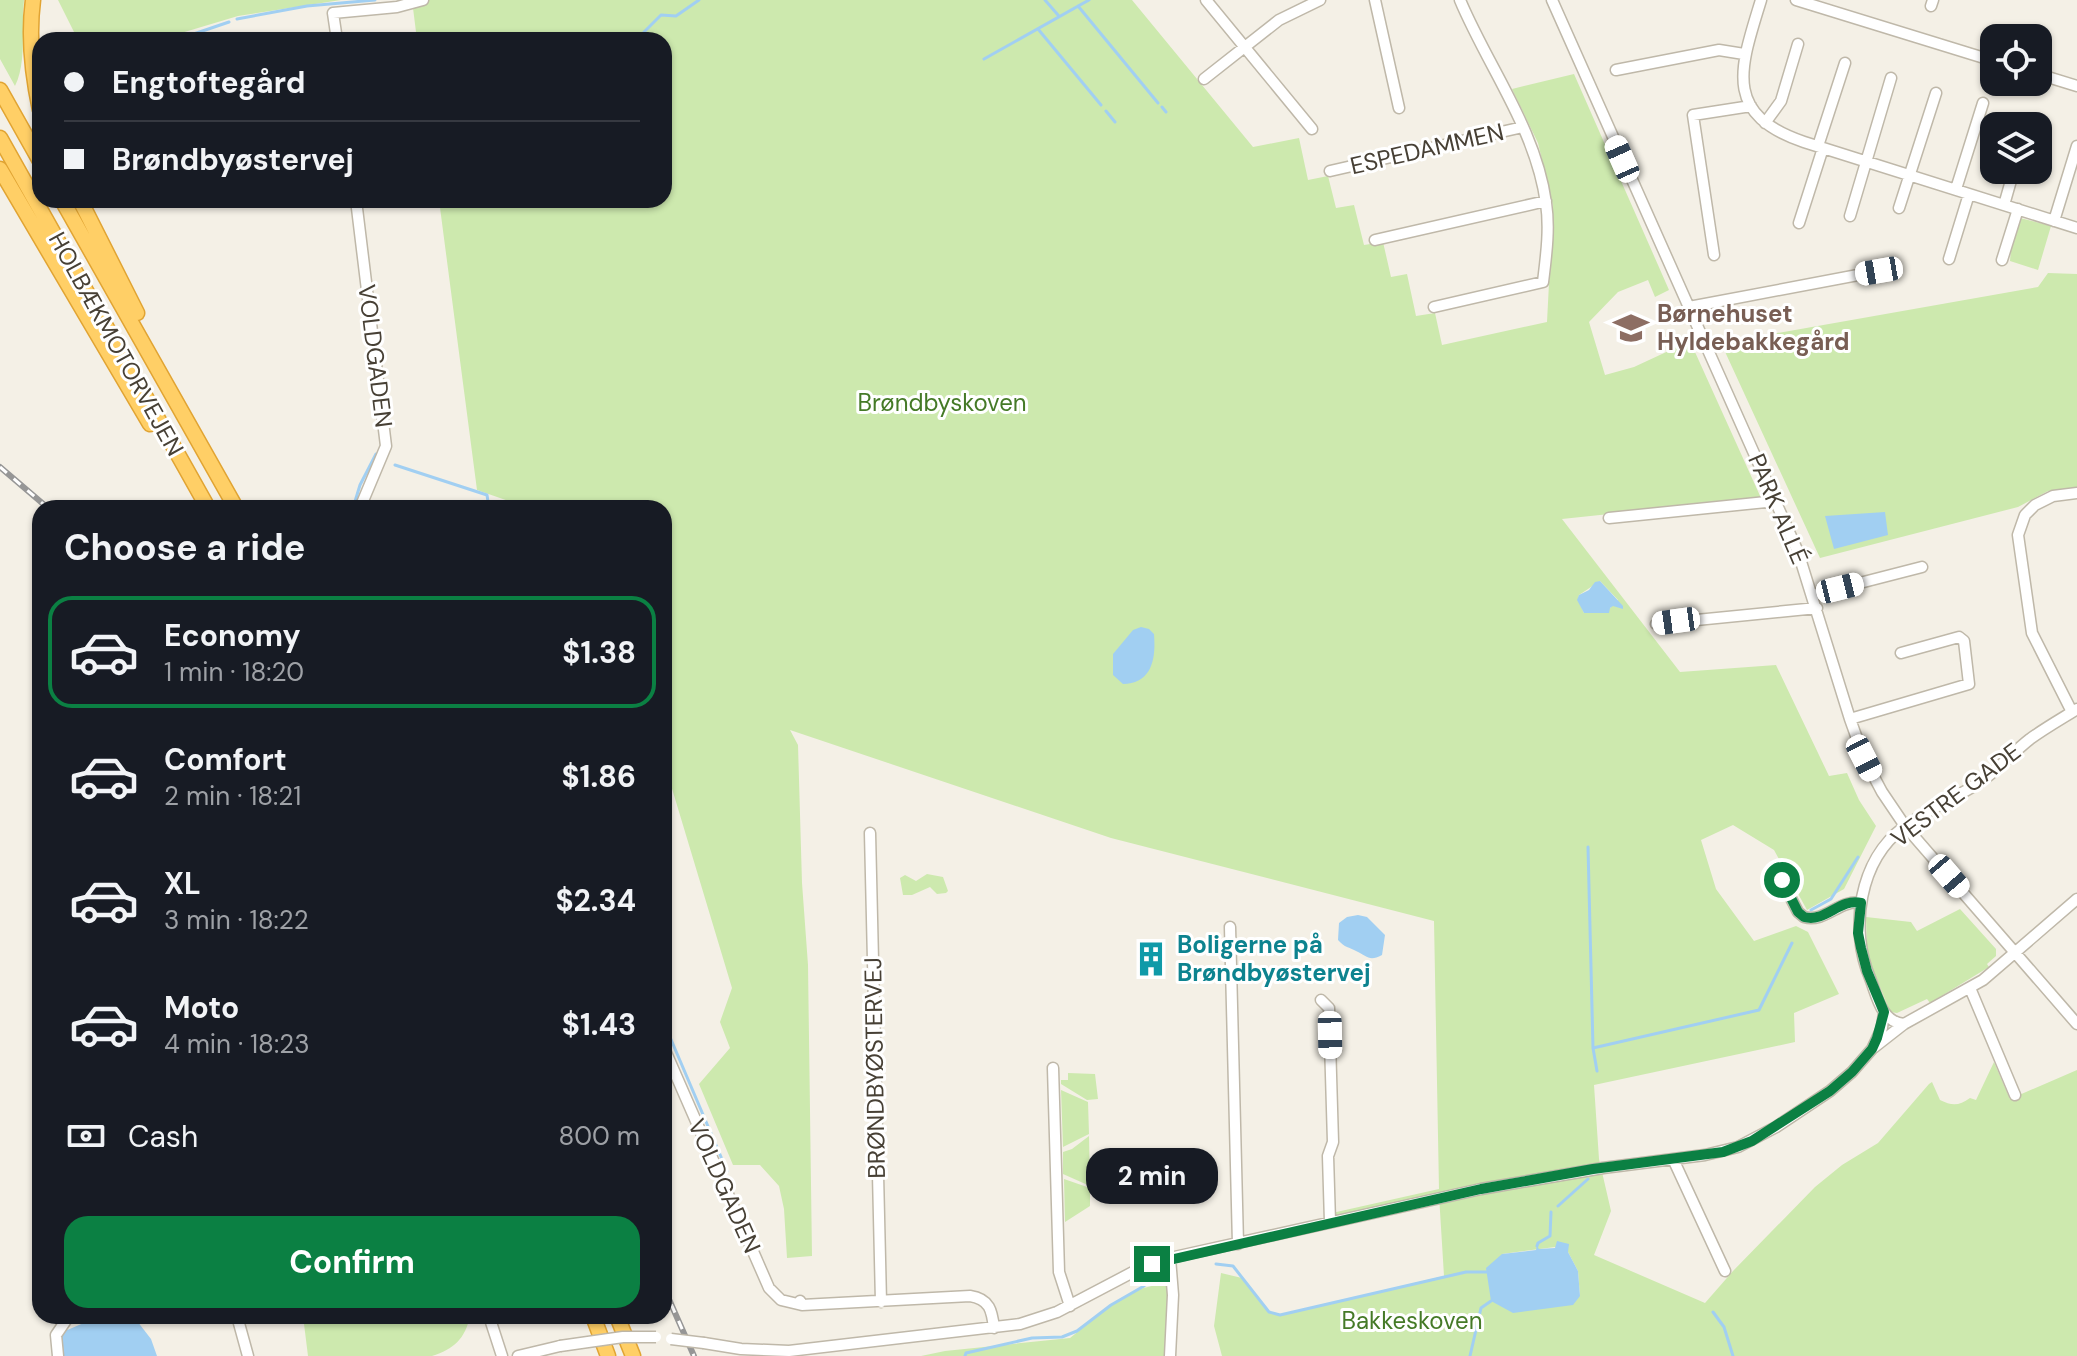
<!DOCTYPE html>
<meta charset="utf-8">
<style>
body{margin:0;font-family:"DM Sans",sans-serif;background:#20242c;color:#f1f3f6;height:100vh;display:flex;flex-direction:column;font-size:30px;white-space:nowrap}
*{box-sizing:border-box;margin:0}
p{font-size:26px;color:#9ea1a6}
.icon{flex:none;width:44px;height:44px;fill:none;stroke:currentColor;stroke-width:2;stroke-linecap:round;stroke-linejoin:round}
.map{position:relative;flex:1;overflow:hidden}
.panel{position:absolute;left:32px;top:500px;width:640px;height:824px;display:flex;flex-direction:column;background:#171b24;border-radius:24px;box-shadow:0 2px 6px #0004}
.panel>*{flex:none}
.guide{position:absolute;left:32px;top:32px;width:640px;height:176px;border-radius:24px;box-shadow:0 2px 6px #0004;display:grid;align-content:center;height:176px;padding:0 32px;background:#171b24}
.controls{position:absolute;left:1980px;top:24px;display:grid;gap:16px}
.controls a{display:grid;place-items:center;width:72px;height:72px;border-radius:16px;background:#171b24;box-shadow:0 2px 6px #0004;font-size:40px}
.end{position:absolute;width:36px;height:36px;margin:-18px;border:10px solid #0b8043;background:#fff;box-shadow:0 0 0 4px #fff}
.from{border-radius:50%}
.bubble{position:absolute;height:56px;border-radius:24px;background:#171b24;box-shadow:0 2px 6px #0004;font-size:26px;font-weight:700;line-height:56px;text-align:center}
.car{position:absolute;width:24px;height:48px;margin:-24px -12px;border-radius:10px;box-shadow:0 0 6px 2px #0007;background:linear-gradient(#fff 24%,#345 0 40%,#fff 0 76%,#345 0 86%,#fff 0)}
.guide b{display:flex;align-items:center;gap:28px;height:76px;font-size:30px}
.guide b+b{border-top:2px solid #363941}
.guide i{width:20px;height:20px;background:#f1f3f6}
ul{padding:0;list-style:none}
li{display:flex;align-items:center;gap:24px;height:112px;margin:0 16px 12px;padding:0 16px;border:4px solid transparent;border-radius:24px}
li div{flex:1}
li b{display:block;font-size:30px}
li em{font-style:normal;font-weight:700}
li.current{border-color:#0b8043}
li>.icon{width:72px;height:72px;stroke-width:1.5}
h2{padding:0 32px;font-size:36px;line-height:96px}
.pay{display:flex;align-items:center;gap:20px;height:88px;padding:0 32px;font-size:30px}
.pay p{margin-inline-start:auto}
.button{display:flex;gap:16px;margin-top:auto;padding:16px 32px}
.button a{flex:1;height:92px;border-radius:24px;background:#0b8043;color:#fff;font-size:32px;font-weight:700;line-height:92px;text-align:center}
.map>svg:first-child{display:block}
.green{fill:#cde9ae;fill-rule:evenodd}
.water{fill:#a1cff2}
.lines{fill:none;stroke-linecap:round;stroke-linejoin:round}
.stream{stroke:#a1cff2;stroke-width:3}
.minor-casing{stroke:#bfb8a9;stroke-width:13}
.highway-casing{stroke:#e1a433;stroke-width:17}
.minor{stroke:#fff;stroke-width:10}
.highway{stroke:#ffcf66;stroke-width:14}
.rail-casing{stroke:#969696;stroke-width:6}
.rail{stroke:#fff;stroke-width:3;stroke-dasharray:9;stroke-linecap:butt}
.minor-bridge-casing{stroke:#bfb8a9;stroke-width:13;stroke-linecap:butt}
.minor-bridge{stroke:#fff;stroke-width:10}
.route{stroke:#0b8043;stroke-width:10}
.labels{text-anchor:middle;stroke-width:6;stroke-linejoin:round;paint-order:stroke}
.street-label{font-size:24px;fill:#474035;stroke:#fff}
.education-label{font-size:24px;font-weight:bold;fill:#785e54;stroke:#fff;text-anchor:start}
.park-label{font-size:24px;fill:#457a27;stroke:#fff}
.culture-label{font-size:24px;font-weight:bold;fill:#0d838f;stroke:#fff;text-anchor:start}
</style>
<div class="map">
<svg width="2077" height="1356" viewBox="0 0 2077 1356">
<rect width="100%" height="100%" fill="#f4f0e6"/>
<path class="green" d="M0 0H24C21 28 27 61 15 86L0 59Z
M58 0H341L238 16 158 40H78Z
M412 0H1132L1253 147 1299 138 1308 180 1328 176 1336 208 1354 205 1364 245 1383 242 1391 277 1407 274 1416 316 1435 313 1442 345 1547 322 1553 206 1538 143 1512 89 1574 74 1669 290 1655 297 1648 280 1618 292 1589 322 1605 375 1634 367 1690 341 1761 498 1562 519 1680 672 1776 665 1829 776 1847 773 1859 800 1876 826 1844 889 1807 910 1774 850 1733 825 1701 840 1716 889 1754 941 1796 926 1808 932 1839 994 1794 1013 1795 1042 1594 1085 1599 1159 1611 1211 1594 1255 1705 1303 1733 1271 1815 1187 1842 1165 1878 1143 1929 1084 1932 1082 1940 1100C1952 1106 1959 1106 1970 1098L1976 1100 1994 1062 2010 1099 2077 1070V1356H1222L1214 1326 1221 1273 1242 1278 1269 1312 1280 1315 1444 1276 1439 1195 1337 1217 1332 1213 1439 1189 1434 921 1111 838 790 730 798 745 802 883 808 965 812 1256 787 1258 784 1209 779 1186 760 1165H733L699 1084 730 1048 720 1022 732 988 664 762V508H529L477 490 439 200H664V40H417ZM1600 581 1618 600 1610 608 1584 613 1578 600 1579 595ZM1555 1247 1568 1252 1578 1271 1580 1296 1502 1254Z
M2020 218 2051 226 2038 270 2010 261 2011 248Z
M2048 273 2077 274V489L2048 491 2018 507 1820 558 1721 343 2038 287Z
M927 874 943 877 948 891 946 893 937 894 930 887 912 895H903L900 878 905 875 916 881Z
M1960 909 1996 949V956L1987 964 1989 967 1930 1003 1927 999 1897 1013 1890 1012 1867 954 1866 917 1911 922 1917 931Z
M1068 1073 1095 1074 1098 1099 1087 1100 1061 1084V1080H1068Z
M1061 1090 1088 1102 1089 1134 1063 1147Z
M1089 1136 1090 1186 1063 1174V1152L1072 1149Z
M1064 1179 1090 1188V1206L1065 1222Z
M1171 1281 1169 1356H921L945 1351 1070 1338 1111 1305 1136 1290Z
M303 1316H470C465 1339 454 1349 432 1356H308Z"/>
<path class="water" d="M1885 512 1888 535 1834 549 1825 516Z
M1600 581 1623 606V609L1613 606 1610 608 1609 613H1584L1577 600 1579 595 1589 590 1595 582Z
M1141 627 1149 629 1154 634C1156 659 1152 683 1123 684L1113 675V654L1133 630Z
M1358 915 1367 917 1385 935 1382 955C1369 962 1367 956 1356 951 1349 947 1345 948 1338 940L1339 923 1347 917Z
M1557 1241 1569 1244 1568 1252 1578 1271 1580 1296 1573 1305 1513 1313 1491 1301 1486 1268 1502 1254 1536 1250 1537 1246 1539 1249 1555 1248Z
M100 1316 134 1317 151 1339 157 1356H62L60 1337 65 1331Z"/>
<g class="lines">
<path class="stream" d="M1045 0 1058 15
M1078 6 1158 103
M237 19 307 6 375 0
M1038 29 1101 105
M644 32 661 15 676 16 699 0
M176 40 229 22
M984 59 1089 0
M1162 107 1166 112
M1106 111 1115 122
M395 465 487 495 489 508
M353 508 360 485 376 454
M1588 847 1593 1048 1597 1071
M1811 910 1831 899 1858 857
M664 1023 727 1171
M1593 1048 1759 1010 1792 943
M1558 1206 1588 1179
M1537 1246 1538 1243 1550 1236 1551 1212
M1216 1264 1233 1266 1269 1312 1280 1315 1466 1272H1487
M1713 1312 1724 1327 1733 1356
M965 1356 966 1353 1032 1338 1062 1337 1077 1331 1111 1305 1144 1286
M1470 1356 1481 1308 1491 1301"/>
<g class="minor-casing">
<path id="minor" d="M1206 0 1312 129
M1375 0 1399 108
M1552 0 1798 552 1850 719 1864 758 1882 792 1905 826 2077 1024
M1761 0C1741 66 1721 114 1804 142L2077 228
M1796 0 1994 61
M1931 6 1933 0
M337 40 333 13 397 7 423 0
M1616 70 1719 50 1744 54
M2038 74 2077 86
M1204 79 1279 20 1320 0
M1765 123 1781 101 1798 44
M2027 126 2028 122
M1818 146 1845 63
M1330 171 1523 127
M1956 189 1983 103
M356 200 386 446 360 508
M2004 205 2014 170
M1899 208 1936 93
M1850 216 1891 78
M2054 221 2077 146
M1799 223 1823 148
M1375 240 1546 201
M1714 255 1693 115 1751 106
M1949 259 1969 194
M2002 260 2018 209
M1434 307 1543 282C1546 257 1550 229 1546 203 1536 129 1488 67 1460 0
M1689 307 1879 271
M1609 518 1776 501
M1813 595 1922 567
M1656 624 1817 608
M2072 712 2032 633 2018 535 2025 515 2035 505 2053 496 2077 493
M1850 719 1969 684 1964 641 1959 637 1901 653
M870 833 881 1302
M1777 871 1798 912 1804 917C1826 923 1839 899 1861 903
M1230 927 1238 1244
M1970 988 2015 1095
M1321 1000 1329 1008 1333 1142 1328 1156 1330 1222
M1904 1024C1881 1022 1877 996 1870 978 1849 929 1859 860 1904 827 1927 810 1955 798 1979 783 1998 770 2012 753 2030 739 2045 728 2061 719 2077 709
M1873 1047 1882 1028 1884 1012
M664 1048 769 1288 781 1300 802 1305
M1053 1068 1059 1272 1070 1306
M1673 1159 1725 1271
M1170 1258 1173 1295 1170 1356
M800 1301 802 1305 970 1296C990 1299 992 1311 994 1328
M237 1316 248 1356
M489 1316 502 1356
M704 1343 741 1349 789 1351 1020 1324 1057 1312 1133 1272 1170 1258 1481 1189 1603 1168 1705 1155 1738 1147 1776 1127 1830 1091 1852 1072 1872 1049 1904 1024 1983 980 2077 899
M58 1356 56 1335 69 1316
M518 1356 560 1346"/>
</g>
<g class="highway-casing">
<path id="highway" d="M33 0C28 38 32 73 40 110
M0 90 40 161
M0 138 208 508
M0 169 150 424
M62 200 236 508
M80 200 137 313
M593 1316 608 1356
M617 1316 633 1356"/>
</g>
<use href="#minor" class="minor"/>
<use href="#highway" class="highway"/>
<g class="rail-casing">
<path id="rail" d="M0 467 48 508
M664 1288 694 1356"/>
</g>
<use href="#rail" class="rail"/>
<g class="minor-bridge-casing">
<path id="minor-bridge" d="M671 1339 704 1343
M560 1346 623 1337H656"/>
</g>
<use href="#minor-bridge" class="minor-bridge"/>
</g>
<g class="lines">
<path class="route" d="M1152 1264 1481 1189 1593 1169 1723 1152 1752 1141 1830 1091 1852 1072 1872 1049 1877 1038 1884 1012 1867 971 1861 948 1858 933 1861 903C1839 898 1826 923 1804 917L1798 912 1782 880"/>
</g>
<defs>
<g id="school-bare" transform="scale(2.76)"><path d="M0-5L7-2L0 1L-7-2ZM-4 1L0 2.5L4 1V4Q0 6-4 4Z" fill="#8d6e63" stroke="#fff" stroke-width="2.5" paint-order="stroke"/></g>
<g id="building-bare" transform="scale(2.76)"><path d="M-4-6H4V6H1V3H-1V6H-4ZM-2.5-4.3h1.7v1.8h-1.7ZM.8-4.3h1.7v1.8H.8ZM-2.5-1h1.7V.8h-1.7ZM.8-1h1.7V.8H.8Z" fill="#0f9aa8" stroke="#fff" stroke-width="2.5" paint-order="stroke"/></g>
</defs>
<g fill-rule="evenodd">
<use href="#school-bare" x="1631" y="328"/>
<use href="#building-bare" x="1151" y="959"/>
</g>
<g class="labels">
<g class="street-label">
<text transform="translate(1427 149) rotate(-13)" y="8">ESPEDAMMEN</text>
<text transform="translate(116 344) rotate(61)" y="8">HOLBÆKMOTORVEJEN</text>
<text transform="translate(375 356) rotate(83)" y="8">VOLDGADEN</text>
<text transform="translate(1778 509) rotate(67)" y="8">PARK ALLÉ</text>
<text transform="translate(1956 795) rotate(-37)" y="8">VESTRE GADE</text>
<text transform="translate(875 1068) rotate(-91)" y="8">BRØNDBYØSTERVEJ</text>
<text transform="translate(724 1186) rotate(66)" y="8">VOLDGADEN</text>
</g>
<g class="education-label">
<text x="1657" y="322">Børnehuset<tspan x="1657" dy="28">Hyldebakkegård</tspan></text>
</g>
<g class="park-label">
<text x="942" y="411">Brøndbyskoven</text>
<text x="1412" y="1329">Bakkeskoven</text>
</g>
<g class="culture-label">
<text x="1177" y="953">Boligerne på<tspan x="1177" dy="28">Brøndbyøstervej</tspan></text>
</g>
</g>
</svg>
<div class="controls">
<a><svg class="icon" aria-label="locate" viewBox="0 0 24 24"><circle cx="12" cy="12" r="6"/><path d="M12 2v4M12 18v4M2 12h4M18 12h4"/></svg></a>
<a><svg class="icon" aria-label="layers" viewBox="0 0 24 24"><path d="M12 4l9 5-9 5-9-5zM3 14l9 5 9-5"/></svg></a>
</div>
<i class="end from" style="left:1782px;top:880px"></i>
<i class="end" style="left:1152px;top:1264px"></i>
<div class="bubble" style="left:1086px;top:1148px;width:132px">2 min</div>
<i class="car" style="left:1622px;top:159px;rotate:336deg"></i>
<i class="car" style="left:1879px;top:271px;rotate:260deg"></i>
<i class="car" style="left:1840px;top:588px;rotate:76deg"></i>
<i class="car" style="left:1676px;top:621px;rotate:262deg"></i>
<i class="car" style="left:1864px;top:758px;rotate:153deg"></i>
<i class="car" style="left:1949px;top:876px;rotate:139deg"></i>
<i class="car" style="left:1330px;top:1035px;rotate:179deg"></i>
<div class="guide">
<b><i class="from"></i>Engtoftegård</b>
<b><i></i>Brøndbyøstervej</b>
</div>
<section class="panel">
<h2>Choose a ride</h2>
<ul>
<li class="current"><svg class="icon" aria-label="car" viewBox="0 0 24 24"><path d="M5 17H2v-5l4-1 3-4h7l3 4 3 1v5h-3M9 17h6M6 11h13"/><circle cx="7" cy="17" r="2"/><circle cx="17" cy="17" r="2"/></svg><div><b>Economy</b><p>1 min · 18:20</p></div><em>$1.38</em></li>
<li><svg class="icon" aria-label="car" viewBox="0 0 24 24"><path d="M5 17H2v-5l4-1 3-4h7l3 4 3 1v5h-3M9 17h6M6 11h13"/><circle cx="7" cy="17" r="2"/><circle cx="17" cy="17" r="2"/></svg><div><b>Comfort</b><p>2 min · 18:21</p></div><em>$1.86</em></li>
<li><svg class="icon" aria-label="car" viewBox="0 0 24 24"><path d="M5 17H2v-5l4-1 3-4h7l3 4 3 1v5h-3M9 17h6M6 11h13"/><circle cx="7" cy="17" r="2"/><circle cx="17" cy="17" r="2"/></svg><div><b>XL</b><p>3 min · 18:22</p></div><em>$2.34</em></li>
<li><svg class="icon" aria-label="car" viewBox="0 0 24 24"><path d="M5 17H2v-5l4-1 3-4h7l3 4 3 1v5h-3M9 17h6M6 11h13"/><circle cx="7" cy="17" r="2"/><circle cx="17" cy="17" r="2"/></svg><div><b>Moto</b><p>4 min · 18:23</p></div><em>$1.43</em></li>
</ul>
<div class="pay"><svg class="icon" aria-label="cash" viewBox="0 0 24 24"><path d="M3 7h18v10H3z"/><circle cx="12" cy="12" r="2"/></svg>Cash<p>800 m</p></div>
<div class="button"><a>Confirm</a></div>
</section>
</div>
